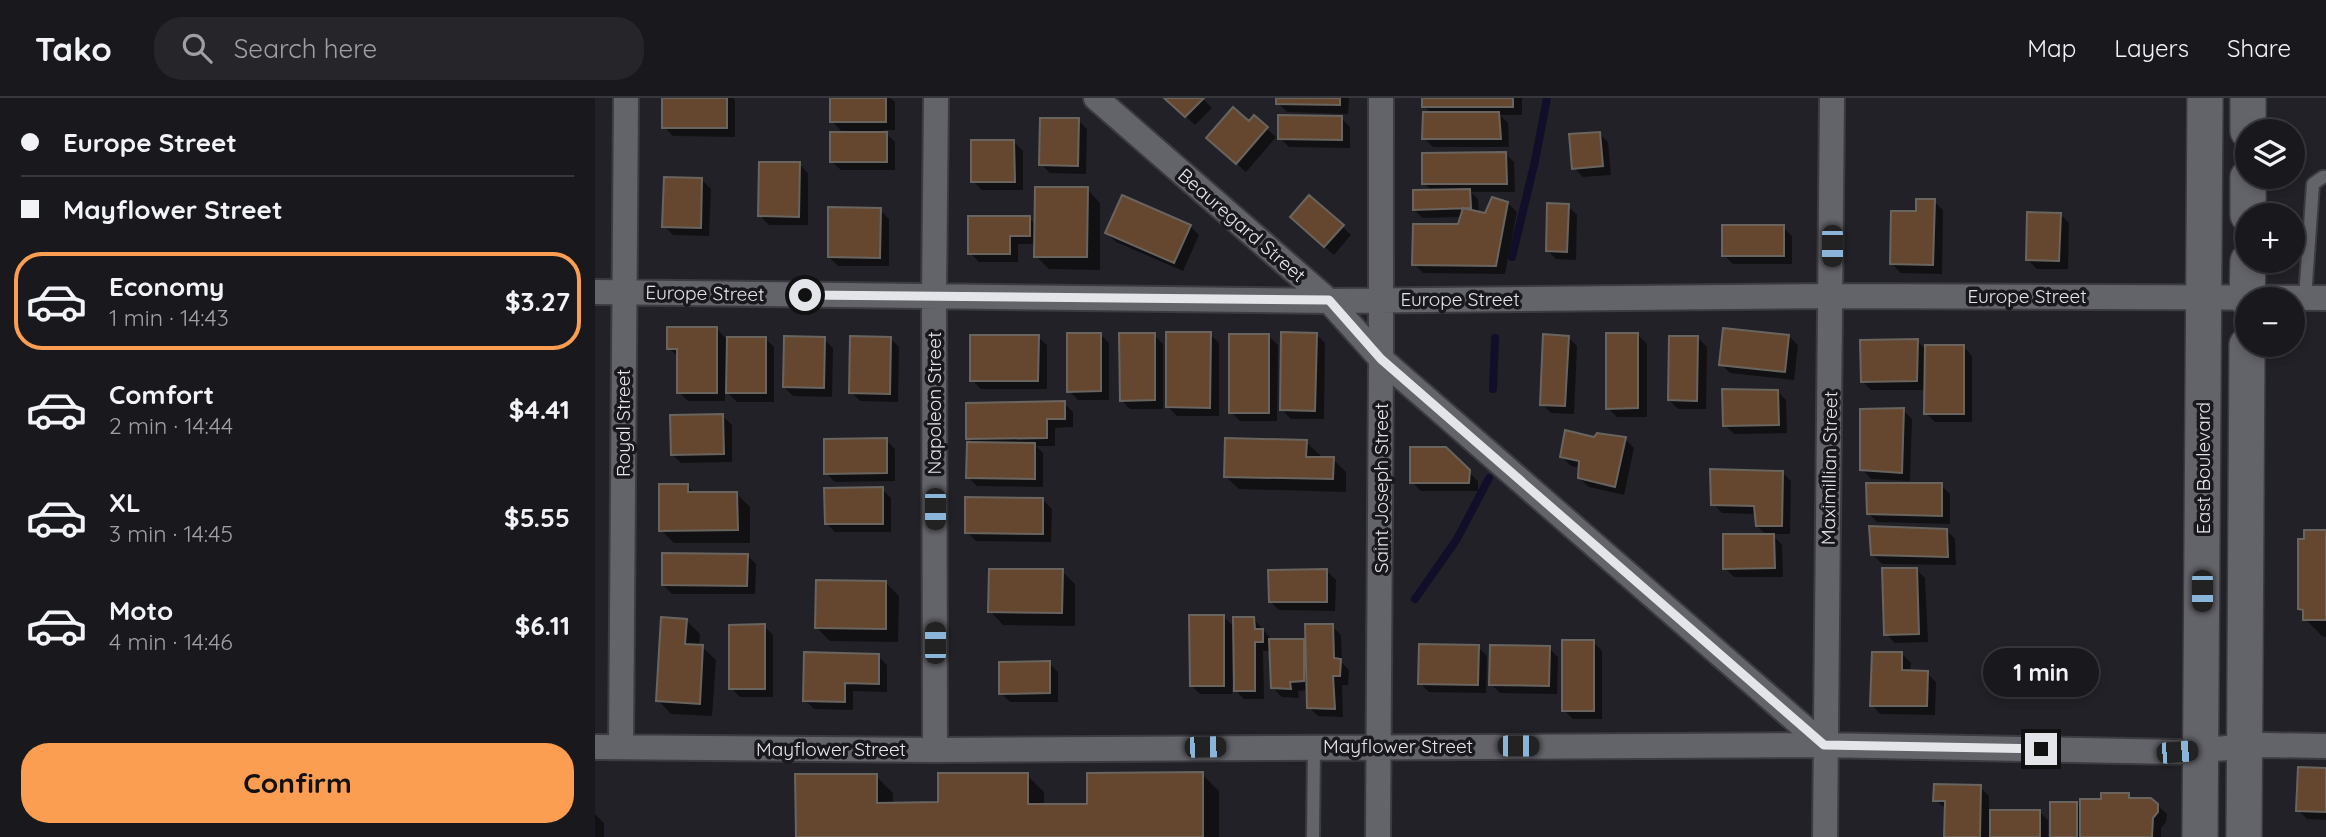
<!DOCTYPE html>
<meta charset="utf-8">
<style>
body{margin:0;font-family:Quicksand,sans-serif;background:#26262a;color:#f1f3f6;height:100vh;display:flex;flex-direction:column;font-size:26px;white-space:nowrap}
*{box-sizing:border-box;margin:0}
p{font-size:23px;color:#9fa0a4}
.icon{flex:none;width:38px;height:38px;fill:none;stroke:currentColor;stroke-width:2;stroke-linecap:round;stroke-linejoin:round}
.map{position:relative;flex:1;overflow:hidden}
.drawer{display:flex;flex-direction:column;background:#19191d;width:595px}
.drawer>*{flex:none}
.banner{display:grid;align-content:center;height:154px;padding:0 21px;background:#19191d}
.fabs{position:absolute;left:1640px;top:21px;display:grid;gap:14px}
.fabs a{display:grid;place-items:center;width:70px;height:70px;border-radius:50%;background:#19191d;box-shadow:0 4px 10px #0003,0 0 0 2px #37383b;font-size:35px}
.end{position:absolute;width:32px;height:32px;margin:-16px;border:9px solid #e4e5e9;background:#111;box-shadow:0 0 0 4px #111}
.from{border-radius:50%}
.bubble{position:absolute;height:49px;border-radius:24px;background:#19191d;box-shadow:0 4px 10px #0003,0 0 0 2px #37383b;font-size:23px;font-weight:700;line-height:49px;text-align:center}
.car{position:absolute;width:21px;height:42px;margin:-21px -10px;border-radius:9px;box-shadow:0 0 5px 2px #0007;background:linear-gradient(#222 24%,#8ab4d8 0 40%,#222 0 76%,#8ab4d8 0 86%,#222 0)}
.banner b{display:flex;align-items:center;gap:24px;height:66px;font-size:26px}
.banner b+b{border-top:2px solid #37383b}
.banner i{width:18px;height:18px;background:#f1f3f6}
ul{padding:0;list-style:none}
li{display:flex;align-items:center;gap:21px;height:98px;margin:0 14px 10px;padding:0 7px;border:4px solid transparent;border-radius:28px}
li div{flex:1}
li b{display:block;font-size:26px}
li em{font-style:normal;font-weight:700}
li.active{border-color:#fb9e51}
li>.icon{width:63px;height:63px;stroke-width:1.5}
.action{display:flex;gap:14px;margin-top:auto;padding:14px 21px}
.action a{flex:1;height:80px;border-radius:28px;background:#fb9e51;color:#111;font-size:28px;font-weight:700;line-height:80px;text-align:center}
header{display:flex;align-items:center;gap:42px;box-sizing:border-box;height:98px;padding:0 35px;background:#19191d;border-bottom:2px solid #37383b}
header strong{font-size:33px}
nav{display:flex;gap:38px;margin-inline-start:auto;font-size:24px}
.search{width:490px;height:63px;background:#26262a;display:flex;align-items:center;gap:18px;box-sizing:border-box;padding:0 24px;border-radius:28px;color:#9fa0a4;font-size:26px}
main{display:flex;flex:1;min-height:0}
.map>svg:first-child{display:block}
.shadow{fill:#0007}
.lines{fill:none;stroke-linecap:round;stroke-linejoin:round}
.stream{stroke:#110e29;stroke-width:8}
.building{fill:#654730;stroke:#6a645f;stroke-width:2}
.service-casing{stroke:#3b3b40;stroke-width:16}
.minor-casing{stroke:#3b3b40;stroke-width:28}
.secondary-casing{stroke:#3b3b40;stroke-width:38}
.service{stroke:#63636a;stroke-width:12}
.minor{stroke:#63636a;stroke-width:24}
.secondary{stroke:#63636a;stroke-width:35}
.route{stroke:#e4e5e9;stroke-width:9}
.labels{text-anchor:middle;stroke-width:7;stroke-linejoin:round;paint-order:stroke}
.street-label{font-size:19px;fill:#e4e5e9;stroke:#18181d}
</style>
<header>
<strong>Tako</strong>
<div class="search"><svg class="icon" aria-label="search" viewBox="0 0 24 24"><circle cx="10" cy="10" r="6"/><path d="M15 15l6 6"/></svg>Search here</div>
<nav><a>Map</a><a>Layers</a><a>Share</a></nav>
</header>
<main>
<section class="drawer">
<div class="banner">
<b><i class="from"></i>Europe Street</b>
<b><i></i>Mayflower Street</b>
</div>
<ul>
<li class="active"><svg class="icon" aria-label="car" viewBox="0 0 24 24"><path d="M5 17H2v-5l4-1 3-4h7l3 4 3 1v5h-3M9 17h6M6 11h13"/><circle cx="7" cy="17" r="2"/><circle cx="17" cy="17" r="2"/></svg><div><b>Economy</b><p>1 min · 14:43</p></div><em>$3.27</em></li>
<li><svg class="icon" aria-label="car" viewBox="0 0 24 24"><path d="M5 17H2v-5l4-1 3-4h7l3 4 3 1v5h-3M9 17h6M6 11h13"/><circle cx="7" cy="17" r="2"/><circle cx="17" cy="17" r="2"/></svg><div><b>Comfort</b><p>2 min · 14:44</p></div><em>$4.41</em></li>
<li><svg class="icon" aria-label="car" viewBox="0 0 24 24"><path d="M5 17H2v-5l4-1 3-4h7l3 4 3 1v5h-3M9 17h6M6 11h13"/><circle cx="7" cy="17" r="2"/><circle cx="17" cy="17" r="2"/></svg><div><b>XL</b><p>3 min · 14:45</p></div><em>$5.55</em></li>
<li><svg class="icon" aria-label="car" viewBox="0 0 24 24"><path d="M5 17H2v-5l4-1 3-4h7l3 4 3 1v5h-3M9 17h6M6 11h13"/><circle cx="7" cy="17" r="2"/><circle cx="17" cy="17" r="2"/></svg><div><b>Moto</b><p>4 min · 14:46</p></div><em>$6.11</em></li>
</ul>
<div class="action"><a>Confirm</a></div>
</section>
<div class="map">
<svg width="1731" height="739" viewBox="0 0 1731 739">
<rect width="100%" height="100%" fill="#212127"/>
<path class="shadow" d="M69 0H138L140 2V39L78 38 69 29Z
M236 0H295L300 4V32H288L300 44V72H246L237 64 249 36 237 23Z
M571 0H607L617 10 600 27Z
M683 0H754L753 16 692 14 683 5Z
M829 0H927V17H905L913 25 914 49H838L829 40 837 16 829 8Z
M659 20 681 39 651 74 623 49Z
M746 20 755 29V50L694 49 685 40Z
M483 22 492 31 491 76 455 75 446 66Z
M1004 35 1013 44 1016 77 988 79 979 70Z
M419 44 428 53V92H387L378 83Z
M910 55 919 64 920 94H876L883 101 884 115 891 117 913 105 922 114 910 176 828 175 819 166 864 127 867 119 828 120 819 112 837 93 829 85Z
M204 66 213 75V127H174L165 118Z
M107 82 116 91 114 138 78 137 69 128Z
M492 91 505 105V172L454 171 441 158V146H423V164H384L375 155 434 120 441 127Z
M1339 103 1348 112 1347 176 1306 175 1297 166Z
M973 108 982 117 981 162 961 161 952 152Z
M285 112 294 121V168H243L234 159Z
M1465 116 1474 125 1473 171H1442L1433 162Z
M595 128 604 137 588 173 521 144 512 135Z
M706 128H747L756 137 739 157Z
M1188 129 1197 138V166H1138L1129 157Z
M122 231 133 243 170 240 179 249V304H142L130 292V303H93L84 294V260L74 250Z
M505 236 514 245V302H483L474 293Z
M615 236 624 245V318H582L573 309Z
M721 236 730 245 729 321H696L687 312Z
M559 237 568 246V311H535L526 302Z
M1043 237 1052 246V319H1022L1013 310Z
M674 238 683 247 682 323H645L636 314Z
M1194 238 1203 247 1199 282 1135 275 1126 266Z
M443 239 452 247V291H386L377 282Z
M973 239 982 248 979 316 956 315 947 306Z
M295 240 304 249 303 304 265 303 256 294Z
M1103 240 1112 249 1111 311H1083L1074 302Z
M229 241 238 250 237 299 198 298 189 289Z
M1322 243 1331 252 1369 249 1377 258V324H1340L1331 315V292H1276L1267 283Z
M1182 293 1191 302 1192 335 1139 336 1130 327Z
M469 305 478 314V329L460 330V348H441L448 355V389L382 388 373 379 379 346 373 340Z
M1308 312 1317 321 1315 383 1276 381 1267 371Z
M128 318 137 327V364L86 365 77 356Z
M1000 341H1030L1039 350 1029 397 994 389 984 380 985 370 976 368 967 359Z
M291 342 300 351V383L240 384 231 375Z
M711 344 725 357V361H738L751 374V394L644 391 630 378Z
M850 351 883 383V393H826L817 384Z
M1187 374 1196 383 1195 436H1177L1187 447 1188 479H1139L1130 470 1173 438 1162 428 1161 416 1127 415 1118 406Z
M1346 387 1355 396V426L1282 424 1273 415Z
M92 388 101 396H142L155 409V445H79L66 432Z
M287 391 296 400V434H240L231 425Z
M448 402 457 411 456 444 381 443 372 434Z
M1351 432 1360 441 1361 467 1287 466 1278 457Z
M1731 433V539L1727 538 1710 521V516L1704 511Z
M152 457 161 466 160 496H77L68 487Z
M1321 471 1330 480 1333 544 1300 545 1291 536Z
M467 473 480 486V528L408 527 395 513Z
M732 473 741 482 740 513 684 512 675 503Z
M291 485 304 498 303 544 235 543 222 530Z
M629 519 640 530 659 521 677 542 708 543 712 547 737 528 746 537 747 565 754 572 753 587H747L748 619 723 618 714 609 713 592 703 593 704 600 687 599 678 590 676 553H668L669 601H649L637 589V596H605L596 587Z
M91 522 105 536 104 549H107L121 562 117 618 76 616 63 602Z
M169 528 178 537V599H145L136 590Z
M998 544 1007 553V621H978L969 612Z
M883 549 892 558 891 595 834 594 825 585Z
M954 550 963 559 962 596 905 595 896 586Z
M1307 556 1316 565 1315 574 1332 575 1341 584 1340 617 1285 616 1277 607Z
M283 558 292 567V594L258 593V612L219 611 210 602Z
M454 565 463 574V604H415L406 595Z
M1731 672V722L1712 721 1703 712Z
M607 676 624 693V739H202L281 678 298 695V706H345L432 677 449 694V707H494Z
M1385 689 1394 698V713H1444L1453 722V739H1351V711L1340 702Z
M1533 697 1538 702 1562 707 1572 716 1571 724 1566 730V739H1457L1482 706 1487 711 1507 702Z
M0 716 9 725V739H0Z"/>
<g class="lines">
<path class="stream" d="M917 159 940 63 952 0
M898 291 900 240
M820 501 862 441 894 380"/>
</g>
<path class="building" d="M67 0H132V30H67Z
M235 0H291V24H235Z
M569 0H609L590 19Z
M681 0H745V7L681 6Z
M827 0H918V9H827Z
M638 9 654 23 659 17 673 29 641 66 611 40Z
M828 14H904L906 41H827Z
M683 17 747 18V42L683 41Z
M445 20H484L483 68 444 67Z
M235 34H292V64H235Z
M1005 34 1008 68 977 71 974 36Z
M376 42H419L420 84H376Z
M911 54 912 86H827V55Z
M164 64H205L204 119 163 118Z
M69 79 107 80 106 130 67 129Z
M440 89H493L492 159H439Z
M875 91 876 110 818 112V92Z
M527 97 596 127 579 165 510 135Z
M714 97 749 127 729 149 695 119Z
M897 99 913 104 901 168 817 167 818 126H863L868 110 890 115Z
M1321 101H1340L1338 167 1295 166 1296 113H1321Z
M952 105 974 106 972 154 951 153Z
M233 109 286 110 285 160 233 159Z
M1432 114 1466 115 1464 163 1431 162Z
M373 118H435V138H415V156H373Z
M1127 127H1189V158H1127Z
M72 229H122V295H82V251H72Z
M1128 230 1194 237 1190 274 1124 267Z
M571 234H616L615 310 571 309Z
M686 234 722 235 720 313 685 312Z
M472 235H506V293L472 294Z
M524 235H560V302L525 303Z
M1011 235H1043V310L1011 311Z
M634 236H674V315H634Z
M948 236 974 238 970 308 945 307Z
M375 237H444L443 283H375Z
M189 238 230 239 229 290 188 289Z
M255 238 296 239 295 296 254 295Z
M1074 238H1103L1102 303 1073 302Z
M132 239H171V295H131Z
M1323 241 1322 283 1266 284 1265 242Z
M1330 247H1369V316H1329Z
M1127 291 1183 292 1184 327 1128 328Z
M470 303V321H452V340L371 341V305Z
M1309 310 1307 375 1265 372V311Z
M128 316 129 356 76 357 75 317Z
M970 332 999 339 1002 335 1031 339 1020 389 983 380 984 363 965 359Z
M292 340V375L229 376V341Z
M630 340 712 342 711 359H739L738 381 629 379Z
M372 344 440 345V381L371 380Z
M815 349H851L875 372 874 385H815Z
M1115 371 1188 373 1187 428H1161L1159 408 1116 407Z
M1271 385H1347V418L1272 416Z
M64 386H93V394H142L143 432 64 433Z
M288 389V426H230L229 390Z
M370 399 448 400V436L370 435Z
M1274 428 1352 431 1353 459 1276 457Z
M1709 432H1731V522H1708V512L1703 511V441H1709Z
M1128 436H1179L1180 470 1128 471Z
M67 455 153 456 152 488 67 487Z
M1287 470H1322L1324 536 1289 537Z
M394 471H468L467 515 393 514Z
M732 471V504H674L673 472Z
M221 482 291 483V531L220 530Z
M594 517H629V588H595Z
M66 519 92 521 90 546 108 547 105 606 61 603Z
M638 519H659L660 531H668V544H660V593H639Z
M170 526V591H134V527Z
M710 526H738L739 560 746 561 745 578H738L740 611 712 610Z
M674 541H709V583L695 584 696 591 676 590Z
M967 542H999V613H967Z
M824 546 884 547 883 587 823 586Z
M895 547 955 548 954 588 894 587Z
M209 554 284 556V586L250 585V604L208 603Z
M1277 554H1307V572L1333 573 1332 608H1275Z
M455 563V595L404 596V564Z
M1703 669 1731 670V714L1701 713Z
M608 674V739H201L200 676H282V705L343 704V675H433V706H492V675Z
M1339 686 1386 687 1385 739H1349L1350 703H1338Z
M1506 695H1534V700H1556L1563 706V714L1558 720 1557 739H1485V701H1506Z
M1455 704H1482V739H1455Z
M1395 712H1445V739H1395Z"/>
<g class="lines">
<g class="service-casing">
<path id="service" d="M1710 200 1718 86 1728 79H1731
M718 739 719 648"/>
</g>
<g class="minor-casing">
<path id="minor" d="M501 0 734 203 786 261 1229 647
M0 194 734 203 1237 198 1731 200
M0 649 340 652 1229 647 1582 654 1670 647 1731 648
M26 649 31 0
M340 652 339 198 341 0
M783 739 786 261V0
M1230 739 1237 0"/>
</g>
<g class="secondary-casing">
<path id="secondary" d="M1653 33V0
M1653 117V79
M1652 201 1653 163
M1605 739 1610 0
M1649 739 1652 247"/>
</g>
<use href="#service" class="service"/>
<use href="#minor" class="minor"/>
<use href="#secondary" class="secondary"/>
</g>
<g class="lines">
<path class="route" d="M210 197 734 202 786 261 1229 647 1446 651"/>
</g>
<g class="labels">
<g class="street-label">
<text transform="translate(647 127) rotate(41)" y="7">Beauregard Street</text>
<text transform="translate(110 195) rotate(1)" y="7">Europe Street</text>
<text x="1432" y="205">Europe Street</text>
<text x="865" y="208">Europe Street</text>
<text transform="translate(339 305) rotate(-90)" y="7">Napoleon Street</text>
<text transform="translate(28 325) rotate(-90)" y="7">Royal Street</text>
<text transform="translate(1234 370) rotate(-89)" y="7">Maximillian Street</text>
<text transform="translate(1608 370) rotate(-90)" y="7">East Boulevard</text>
<text transform="translate(786 390) rotate(-90)" y="7">Saint Joseph Street</text>
<text x="803" y="655">Mayflower Street</text>
<text x="236" y="658">Mayflower Street</text>
</g>
</g>
</svg>
<div class="fabs">
<a><svg class="icon" aria-label="layers" viewBox="0 0 24 24"><path d="M12 4l9 5-9 5-9-5zM3 14l9 5 9-5"/></svg></a>
<a>+</a>
<a>−</a>
</div>
<i class="end from" style="left:210px;top:197px"></i>
<i class="end" style="left:1446px;top:651px"></i>
<div class="bubble" style="left:1388px;top:550px;width:116px">1 min</div>
<i class="car" style="left:1237px;top:148px;rotate:180deg"></i>
<i class="car" style="left:340px;top:411px;rotate:180deg"></i>
<i class="car" style="left:1607px;top:493px;rotate:180deg"></i>
<i class="car" style="left:340px;top:545px;rotate:0deg"></i>
<i class="car" style="left:923px;top:648px;rotate:90deg"></i>
<i class="car" style="left:610px;top:649px;rotate:89deg"></i>
<i class="car" style="left:1582px;top:654px;rotate:85deg"></i>
</div>
</main>
